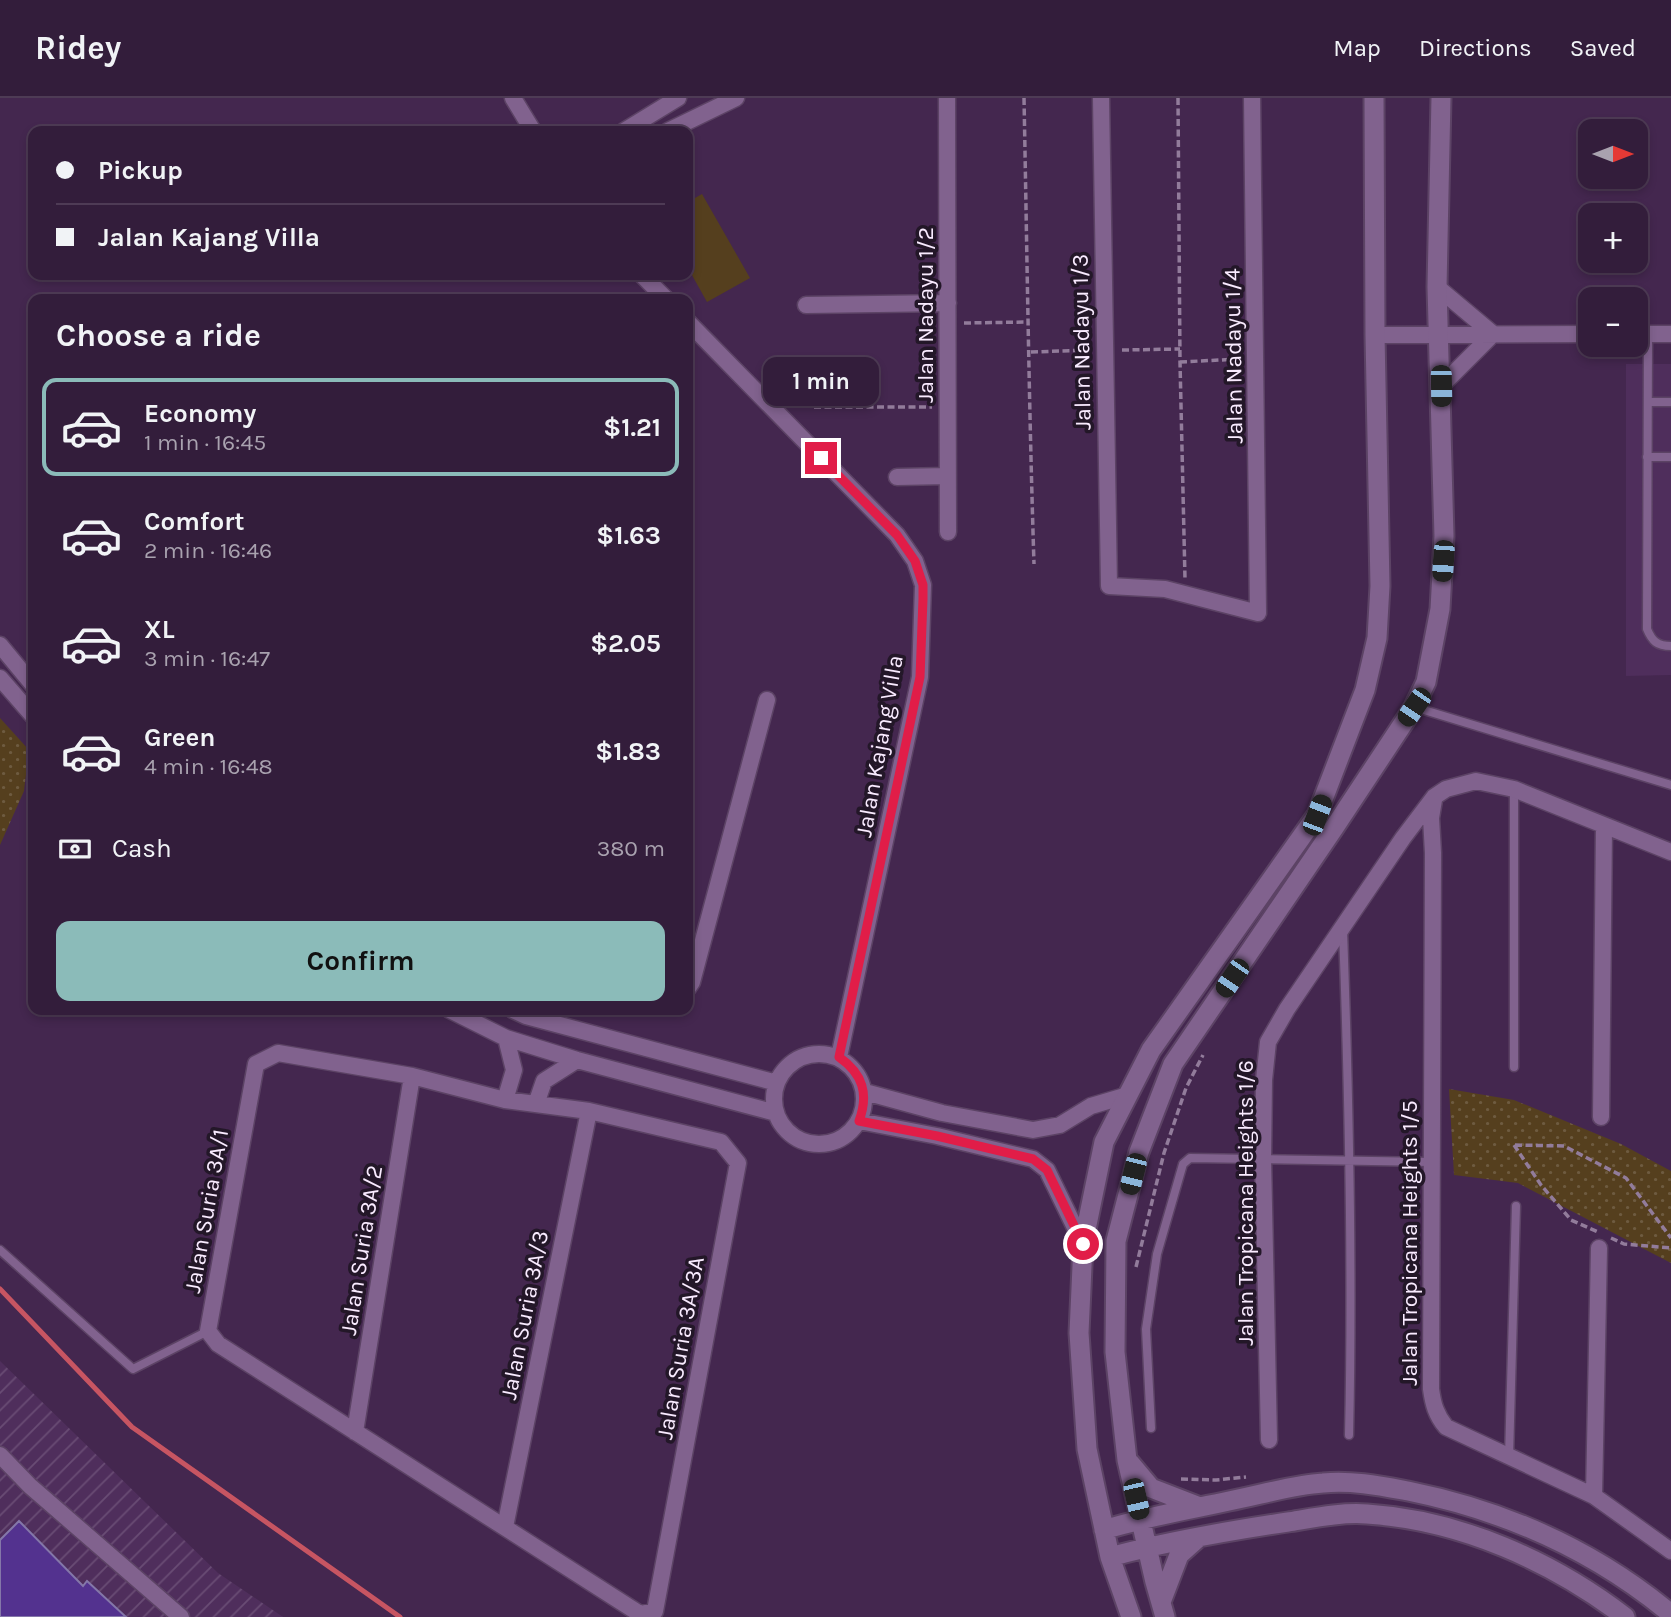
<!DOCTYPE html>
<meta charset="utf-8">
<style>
body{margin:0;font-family:Karla,sans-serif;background:#3e2a46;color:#f1f3f6;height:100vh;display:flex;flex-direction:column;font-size:26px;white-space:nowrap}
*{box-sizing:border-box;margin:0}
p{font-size:23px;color:#a9a2af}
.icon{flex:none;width:38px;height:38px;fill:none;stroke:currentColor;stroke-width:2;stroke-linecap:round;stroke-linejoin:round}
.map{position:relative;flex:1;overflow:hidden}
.drawer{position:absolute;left:28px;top:196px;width:665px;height:721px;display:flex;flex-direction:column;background:#331d3b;border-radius:14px;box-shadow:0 4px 10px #0003,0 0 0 2px #4e3b55}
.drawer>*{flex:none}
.banner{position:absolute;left:28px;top:28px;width:665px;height:154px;border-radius:14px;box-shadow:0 4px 10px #0003,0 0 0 2px #4e3b55;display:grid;align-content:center;height:154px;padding:0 28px;background:#331d3b}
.needle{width:46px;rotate:90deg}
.buttons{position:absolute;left:1578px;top:21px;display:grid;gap:14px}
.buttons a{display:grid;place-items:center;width:70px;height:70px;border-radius:14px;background:#331d3b;box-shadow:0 4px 10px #0003,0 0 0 2px #4e3b55;font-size:35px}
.end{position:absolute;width:32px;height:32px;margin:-16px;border:9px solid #e11d48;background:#fff;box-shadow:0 0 0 4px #fff}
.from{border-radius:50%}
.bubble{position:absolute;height:49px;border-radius:14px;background:#331d3b;box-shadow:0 4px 10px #0003,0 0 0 2px #4e3b55;font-size:23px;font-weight:700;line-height:49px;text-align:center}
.car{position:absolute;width:21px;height:42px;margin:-21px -10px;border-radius:9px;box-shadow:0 0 5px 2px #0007;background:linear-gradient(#222 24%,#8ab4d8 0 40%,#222 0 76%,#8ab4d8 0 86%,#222 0)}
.banner b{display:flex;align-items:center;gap:24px;height:66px;font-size:26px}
.banner b+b{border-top:2px solid #4e3b55}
.banner i{width:18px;height:18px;background:#f1f3f6}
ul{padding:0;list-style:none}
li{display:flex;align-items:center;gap:21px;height:98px;margin:0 14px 10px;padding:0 14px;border:4px solid transparent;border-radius:14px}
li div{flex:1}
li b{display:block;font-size:26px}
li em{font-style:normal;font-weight:700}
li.active{border-color:#8bbbb9}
li>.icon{width:63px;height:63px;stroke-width:1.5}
h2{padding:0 28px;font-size:32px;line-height:84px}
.pay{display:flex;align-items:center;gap:18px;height:77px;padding:0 28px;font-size:26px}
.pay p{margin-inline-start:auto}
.cta{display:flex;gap:14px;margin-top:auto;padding:14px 28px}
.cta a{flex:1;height:80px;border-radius:14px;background:#8bbbb9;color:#111;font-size:28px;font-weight:700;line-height:80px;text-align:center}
header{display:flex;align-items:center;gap:42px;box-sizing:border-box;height:98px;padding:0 35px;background:#331d3b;border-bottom:2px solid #4e3b55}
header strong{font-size:33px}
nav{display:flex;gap:38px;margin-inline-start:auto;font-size:24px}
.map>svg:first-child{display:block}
.built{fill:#4f2e5c}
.industrial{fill:url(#industrial-furrows)}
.grass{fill:#553f1e}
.park{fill:url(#park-dots)}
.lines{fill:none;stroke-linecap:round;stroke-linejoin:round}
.stream{stroke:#c75562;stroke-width:5}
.building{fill:#53328f;stroke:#8477a9;stroke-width:2}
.service-casing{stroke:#5c4365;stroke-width:11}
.minor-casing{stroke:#5c4365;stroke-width:19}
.tertiary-casing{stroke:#5c4365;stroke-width:23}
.path{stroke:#927c9b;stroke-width:3.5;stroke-dasharray:7 3.5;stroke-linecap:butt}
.service{stroke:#81628e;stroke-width:8}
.minor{stroke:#81628e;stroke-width:16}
.tertiary{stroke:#81628e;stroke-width:19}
.route{stroke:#e11d48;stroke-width:9}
.labels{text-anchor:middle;stroke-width:7;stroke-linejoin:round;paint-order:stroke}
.street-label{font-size:23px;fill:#f9ebff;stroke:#231728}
</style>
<header>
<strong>Ridey</strong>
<nav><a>Map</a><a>Directions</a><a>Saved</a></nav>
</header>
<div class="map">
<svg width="1671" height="1519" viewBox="0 0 1671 1519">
<defs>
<pattern id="industrial-furrows" width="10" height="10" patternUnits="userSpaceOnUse" patternTransform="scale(1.75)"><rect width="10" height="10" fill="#4f2e5c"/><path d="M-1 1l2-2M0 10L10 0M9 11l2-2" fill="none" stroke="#694c74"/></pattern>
<pattern id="park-dots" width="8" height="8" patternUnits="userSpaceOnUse" patternTransform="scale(1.75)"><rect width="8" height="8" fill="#553f1e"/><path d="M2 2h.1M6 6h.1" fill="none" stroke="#6e5b40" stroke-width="1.8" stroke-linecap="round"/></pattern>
</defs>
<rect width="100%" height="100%" fill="#44274f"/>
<path class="built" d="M1626 266H1671V577L1626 578Z"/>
<path class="industrial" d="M0 1263 218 1475 283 1519H0Z"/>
<path class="grass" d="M702 96 750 180 707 204 688 170V104Z"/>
<path class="park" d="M0 620 29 652 24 693 0 747Z
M1449 991 1514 1002 1621 1046 1671 1073V1165L1518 1085 1454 1077Z"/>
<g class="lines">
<path class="stream" d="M0 1191 132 1329 400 1519"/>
</g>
<path class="building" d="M19 1423 83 1488 87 1483 126 1519H0V1442Z"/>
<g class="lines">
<g class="service-casing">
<path id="service" d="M1648 237 1647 531C1652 543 1657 548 1671 548
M1648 304H1671
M1647 359H1671
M1414 609 1671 687
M1514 691V969
M1343 832C1349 1000 1353 1169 1349 1337
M0 1152 133 1271 208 1233
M1151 1330 1146 1231 1157 1156 1183 1066 1190 1060 1431 1064
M1509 1359 1516 1108"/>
</g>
<g class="minor-casing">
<path id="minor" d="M513 0 533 33
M947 0 948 434
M1101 0 1109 488 1165 491 1258 515 1252 0
M624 33 678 0
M668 33 736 0
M642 177 666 201
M1437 189 1493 236
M806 207 948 205
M688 224 897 437 915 463 923 487 920 579 839 959
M1636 236H1671
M1375 237 1591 236
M1441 288 1493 236
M897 379 947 378
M0 547 33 587
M0 580 33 618
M1434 702 1431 720 1433 755 1431 1291C1433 1306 1436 1317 1446 1329L1594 1398 1671 1453
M688 890 692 884 767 602
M450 912 506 940 577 962 776 1015
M513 912 526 918 777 985
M278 955 412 978 505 1002 589 1013 721 1044 738 1065 655 1513 640 1516 218 1246 208 1233 256 966Z
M774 1001a45 45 0 1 1 90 0a45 45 0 1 1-90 0Z
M865 994 942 1015 1033 1032 1060 1027 1091 1008 1128 997
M505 1002 514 972 506 940
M536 1006 544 983 577 962
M1601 1019 1604 729
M859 1023 937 1038 1033 1061 1047 1072 1083 1146
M355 1334 412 978
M1269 1342 1263 1061 1264 982 1268 944 1287 911 1403 740 1434 699 1446 691 1476 683 1514 691 1671 754
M0 1357 30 1388 181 1519
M1594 1398 1599 1150
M505 1429 589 1013"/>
</g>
<g class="tertiary-casing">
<path id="tertiary" d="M1130 1365 1151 1390 1200 1409
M1104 1432C1145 1419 1187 1412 1229 1403 1260 1397 1292 1387 1323 1385 1351 1382 1381 1388 1408 1393 1507 1413 1594 1452 1671 1516
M1110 1459C1168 1443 1228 1433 1288 1424 1313 1420 1342 1414 1367 1416 1460 1422 1552 1463 1625 1519
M1161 1504 1179 1457 1198 1440
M1131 1519 1110 1459 1087 1351 1079 1235 1083 1146 1104 1044 1151 952 1317 717 1365 592 1377 540 1380 488 1375 237 1374 0
M1165 1519 1155 1484 1127 1362 1115 1254 1116 1143 1139 1054 1173 966 1334 730 1414 609 1426 584 1440 511 1444 438 1437 189 1441 0"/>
</g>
<path class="path" d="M1024 0C1027 156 1029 311 1034 466
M1178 0 1180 264 1185 481
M964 225 1029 224
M1122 252 1180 251
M1031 254 1090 252
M1180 264 1240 261
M814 309H932
M1514 1047 1541 1087 1571 1122 1598 1134
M1515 1047 1564 1048 1626 1080 1671 1140
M1611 1140 1624 1146 1671 1150
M1136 1169 1164 1055 1186 990 1203 957
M1181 1381 1216 1382 1246 1379"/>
<use href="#service" class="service"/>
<use href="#minor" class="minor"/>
<use href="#tertiary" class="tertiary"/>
</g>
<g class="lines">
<path class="route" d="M821 360 897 437 915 463 923 487V501L920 579 839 959C863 976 869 996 859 1023L937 1038 1033 1061 1047 1072 1083 1146"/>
</g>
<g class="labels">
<g class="street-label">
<text transform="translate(925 217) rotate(-90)" y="8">Jalan Nadayu 1/2</text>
<text transform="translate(1081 244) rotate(-91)" y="8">Jalan Nadayu 1/3</text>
<text transform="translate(1233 258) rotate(-91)" y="8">Jalan Nadayu 1/4</text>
<text transform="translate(879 648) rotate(-80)" y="8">Jalan Kajang Villa</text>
<text transform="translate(1245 1105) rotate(-90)" y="8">Jalan Tropicana Heights 1/6</text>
<text transform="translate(206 1113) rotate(-80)" y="8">Jalan Suria 3A/1</text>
<text transform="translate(1409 1145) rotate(-90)" y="8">Jalan Tropicana Heights 1/5</text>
<text transform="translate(361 1152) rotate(-81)" y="8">Jalan Suria 3A/2</text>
<text transform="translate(524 1217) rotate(-79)" y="8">Jalan Suria 3A/3</text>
<text transform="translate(680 1250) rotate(-80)" y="8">Jalan Suria 3A/3A</text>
</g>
</g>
</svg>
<div class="buttons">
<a><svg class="needle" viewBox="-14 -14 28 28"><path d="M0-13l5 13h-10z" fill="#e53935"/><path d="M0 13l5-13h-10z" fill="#a9a2af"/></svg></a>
<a>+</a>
<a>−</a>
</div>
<i class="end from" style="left:1083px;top:1146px"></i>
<i class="end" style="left:821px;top:360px"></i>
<div class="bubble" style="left:763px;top:259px;width:116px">1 min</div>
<i class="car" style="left:1441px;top:288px;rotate:179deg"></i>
<i class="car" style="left:1443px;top:463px;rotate:184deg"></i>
<i class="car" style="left:1414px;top:609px;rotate:214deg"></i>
<i class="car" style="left:1317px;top:717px;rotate:21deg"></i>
<i class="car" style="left:1232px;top:880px;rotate:214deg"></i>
<i class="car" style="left:1133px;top:1076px;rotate:194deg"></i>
<i class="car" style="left:1136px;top:1401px;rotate:167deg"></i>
<div class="banner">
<b><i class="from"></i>Pickup</b>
<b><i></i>Jalan Kajang Villa</b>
</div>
<section class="drawer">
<h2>Choose a ride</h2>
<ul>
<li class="active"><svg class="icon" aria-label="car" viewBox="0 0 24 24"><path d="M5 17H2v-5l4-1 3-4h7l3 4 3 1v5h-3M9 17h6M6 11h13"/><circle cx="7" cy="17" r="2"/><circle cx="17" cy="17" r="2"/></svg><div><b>Economy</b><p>1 min · 16:45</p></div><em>$1.21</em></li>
<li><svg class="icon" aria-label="car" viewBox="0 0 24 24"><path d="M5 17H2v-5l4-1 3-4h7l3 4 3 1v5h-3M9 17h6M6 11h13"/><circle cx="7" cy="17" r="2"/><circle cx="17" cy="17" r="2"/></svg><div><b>Comfort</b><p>2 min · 16:46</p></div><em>$1.63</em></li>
<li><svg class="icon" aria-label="car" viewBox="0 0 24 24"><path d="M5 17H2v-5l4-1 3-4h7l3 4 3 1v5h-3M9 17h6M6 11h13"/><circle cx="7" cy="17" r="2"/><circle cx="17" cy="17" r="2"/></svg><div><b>XL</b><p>3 min · 16:47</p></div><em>$2.05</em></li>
<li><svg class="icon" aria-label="car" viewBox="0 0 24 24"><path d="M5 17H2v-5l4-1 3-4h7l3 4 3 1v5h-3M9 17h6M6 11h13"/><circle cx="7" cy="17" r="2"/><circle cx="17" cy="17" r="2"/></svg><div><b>Green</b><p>4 min · 16:48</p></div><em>$1.83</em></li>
</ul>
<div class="pay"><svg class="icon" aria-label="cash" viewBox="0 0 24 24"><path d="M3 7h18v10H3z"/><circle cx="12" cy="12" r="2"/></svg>Cash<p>380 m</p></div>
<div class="cta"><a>Confirm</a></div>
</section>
</div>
